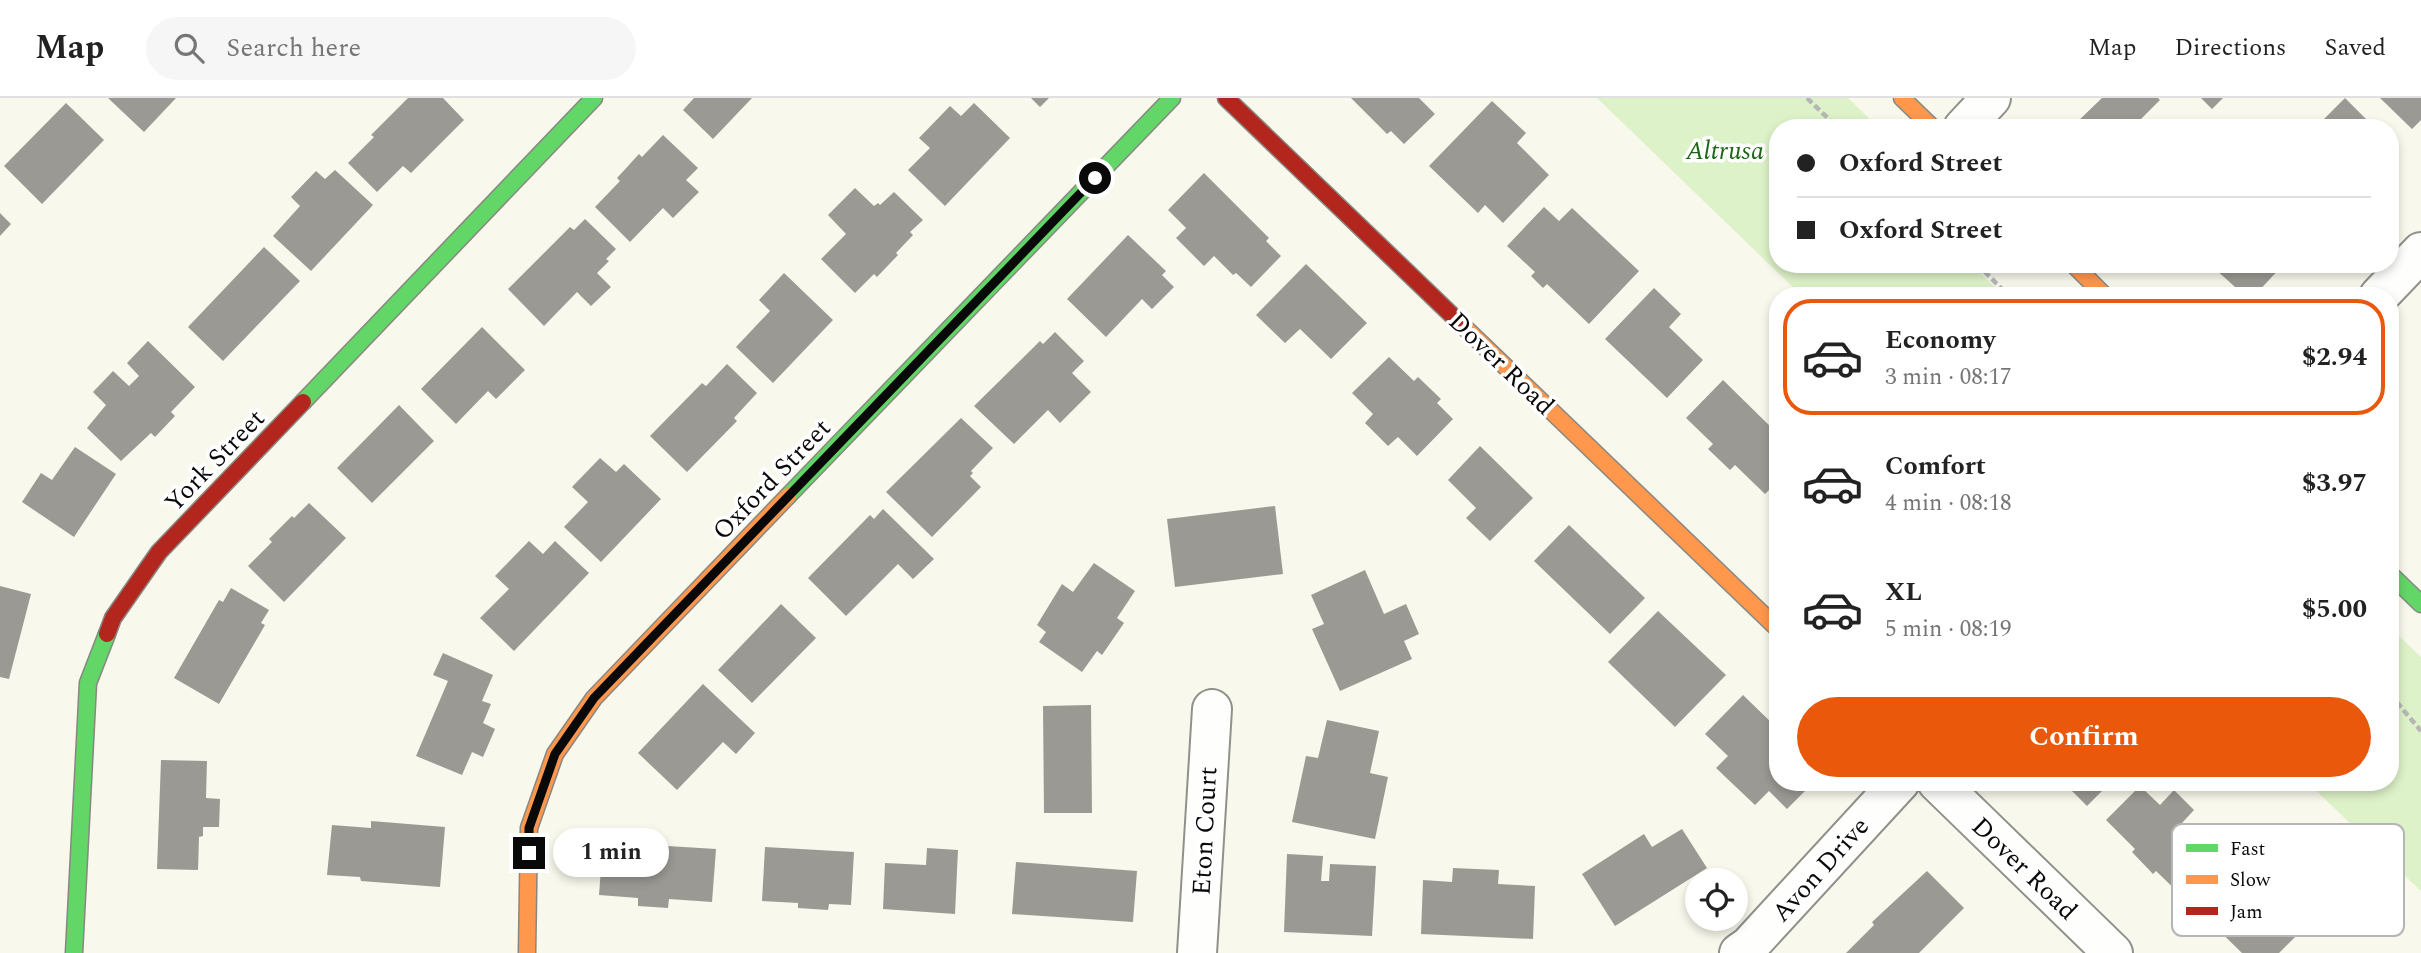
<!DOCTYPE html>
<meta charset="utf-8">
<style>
body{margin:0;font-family:Spectral,serif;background:#f6f6f6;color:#222;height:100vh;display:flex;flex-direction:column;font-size:26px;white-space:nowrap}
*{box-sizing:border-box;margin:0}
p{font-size:23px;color:#767676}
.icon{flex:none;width:38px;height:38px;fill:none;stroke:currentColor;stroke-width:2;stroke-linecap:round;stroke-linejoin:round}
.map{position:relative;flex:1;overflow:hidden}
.sheet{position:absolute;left:1769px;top:189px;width:630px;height:504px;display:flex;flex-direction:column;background:#fff;border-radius:28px;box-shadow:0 4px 10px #0003}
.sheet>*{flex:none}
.banner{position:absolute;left:1769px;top:21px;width:630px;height:154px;border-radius:28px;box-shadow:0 4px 10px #0003;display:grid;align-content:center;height:154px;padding:0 28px;background:#fff}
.tools{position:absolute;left:1685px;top:770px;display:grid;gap:14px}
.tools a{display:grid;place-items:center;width:63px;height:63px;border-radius:50%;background:#fff;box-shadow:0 4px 10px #0003;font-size:35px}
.end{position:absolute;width:32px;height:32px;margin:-16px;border:9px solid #090909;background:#fff;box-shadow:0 0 0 4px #fff}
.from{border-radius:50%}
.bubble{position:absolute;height:49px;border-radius:24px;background:#fff;box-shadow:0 4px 10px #0003;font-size:23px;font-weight:700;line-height:49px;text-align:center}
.banner b{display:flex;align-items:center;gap:24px;height:66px;font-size:26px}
.banner b+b{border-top:2px solid #e0e0e0}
.banner i{width:18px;height:18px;background:#222}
ul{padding:12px 0 0;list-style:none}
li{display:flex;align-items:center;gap:21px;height:116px;margin:0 14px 10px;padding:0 14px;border:4px solid transparent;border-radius:28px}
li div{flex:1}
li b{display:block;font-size:26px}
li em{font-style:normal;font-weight:700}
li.current{border-color:#ea580c}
li>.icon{width:63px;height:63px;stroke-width:1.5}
.action{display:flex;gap:14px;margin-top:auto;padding:14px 28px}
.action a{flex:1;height:80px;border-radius:42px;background:#ea580c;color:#fff;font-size:28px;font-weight:700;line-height:80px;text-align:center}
header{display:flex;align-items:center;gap:42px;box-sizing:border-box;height:98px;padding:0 35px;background:#fff;border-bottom:2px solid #e0e0e0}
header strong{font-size:33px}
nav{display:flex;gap:38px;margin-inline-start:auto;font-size:24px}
.search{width:490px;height:63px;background:#f6f6f6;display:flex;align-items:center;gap:18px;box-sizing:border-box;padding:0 24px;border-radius:38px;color:#767676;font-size:26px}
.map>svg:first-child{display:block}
.green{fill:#def2c9}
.building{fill:#9b9993}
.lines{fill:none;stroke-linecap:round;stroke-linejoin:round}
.street-casing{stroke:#91918b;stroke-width:42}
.fast-casing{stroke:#888782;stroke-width:19}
.slow-casing{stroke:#888782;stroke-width:19}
.jam-casing{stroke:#888782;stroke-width:19}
.path{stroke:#b6b6b4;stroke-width:4.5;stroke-dasharray:7 3.5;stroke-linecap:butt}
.street{stroke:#fefefc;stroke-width:38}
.fast{stroke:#63d668;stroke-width:16}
.slow{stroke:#ff974d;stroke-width:16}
.jam{stroke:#b3261e;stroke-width:16}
.route{stroke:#090909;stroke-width:9}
.labels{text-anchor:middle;stroke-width:7;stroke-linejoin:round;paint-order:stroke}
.park-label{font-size:26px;font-style:italic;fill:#1d6615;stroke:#fff}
.street-label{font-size:26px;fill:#090909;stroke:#fff}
.key{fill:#fff;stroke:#b5b5b5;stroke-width:2}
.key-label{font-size:19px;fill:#090909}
</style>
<header>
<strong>Map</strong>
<div class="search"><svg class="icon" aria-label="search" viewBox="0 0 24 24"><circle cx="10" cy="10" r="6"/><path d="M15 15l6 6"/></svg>Search here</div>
<nav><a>Map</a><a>Directions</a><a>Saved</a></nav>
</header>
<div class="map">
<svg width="2421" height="855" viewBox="0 0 2421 855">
<rect width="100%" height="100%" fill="#f9f8ec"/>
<path class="green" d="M1597 0H1848L1879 30H1778V166H1971L2004 198H1802Z
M2391 530 2421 559V793L2307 684H2390Z"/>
<path class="building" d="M108 0H176L144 34Z
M408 0H443L464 22 411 75 403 68 377 94 348 65 374 39 371 37Z
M694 0H752L713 41 683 12Z
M1031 0H1049L1040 9Z
M1351 0H1419L1435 16 1404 46 1391 33 1387 36Z
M2102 0H2158L2160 2 2132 30H2079L2075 26Z
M2201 0H2223L2212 11Z
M2345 0 2375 30H2307L2311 25 2316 29Z
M2380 0H2421V22L2412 31Z
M1492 3 1526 35 1517 45 1549 77 1503 125 1485 107 1478 115 1429 68Z
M66 5 104 42 42 106 4 68Z
M974 5 1010 40 945 108 908 72 930 50 919 40 950 8 961 18Z
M663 37 698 70 686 82 699 94 673 120 663 110 630 144 595 109 620 83 617 80 639 56 642 59Z
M335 72 373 107 311 173 273 138 300 108 291 99 316 73 325 81Z
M1204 75 1269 140 1266 143 1281 158 1251 189 1236 175 1233 177 1214 158 1204 168 1176 140 1186 130 1168 112Z
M855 90 874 108 878 105 880 107 894 94 923 122 910 134 913 137 896 155 898 157 877 179 874 176 855 195 821 161 846 136 828 117Z
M1544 109 1559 123 1572 110 1639 173 1589 226 1547 186 1543 190 1531 178 1535 174 1507 148Z
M0 115 11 126 0 138Z
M585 121 616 151 606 161 609 163 597 175 611 189 591 208 577 194 544 228 508 191 570 129 574 132Z
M1128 137 1166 173 1162 177 1174 189 1152 211 1142 201 1106 239 1067 201Z
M264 149 300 183 223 263 188 229Z
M1306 166 1367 225 1331 261 1300 231 1285 245 1256 217Z
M2217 166H2284L2254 198H2245L2214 170Z
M784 175 833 222 773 285 736 249 770 213 759 202Z
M1654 190 1681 216 1669 229 1703 262 1667 300 1605 241Z
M482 229 525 272 496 301 488 293 456 326 421 291Z
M1055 234 1084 263 1072 275 1091 294 1060 325 1048 312 1014 346 974 308 1040 243 1043 246Z
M148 243 195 289 171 314 175 318 155 339 151 335 121 363 87 330 106 307 93 294 113 273 129 288 139 278 127 265Z
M1389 259 1414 283 1418 279 1441 301 1437 305 1453 321 1417 358 1398 339 1388 348 1365 325 1373 316 1352 295Z
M727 266 757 295 734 320 737 323 687 374 650 338 702 285 706 288Z
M1723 282 1778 336V383L1765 396 1735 367 1730 372 1708 351 1713 346 1686 320Z
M399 307 434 343 372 405 337 370Z
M961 320 993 350 971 373 973 375 970 378 981 389 932 439 886 394Z
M1480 348 1533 400 1490 443 1466 420 1476 410 1448 382Z
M75 349 116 376 74 439 22 404 41 375 52 382Z
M600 360 616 374 624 366 661 401 601 464 564 429 588 404 572 389Z
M309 405 346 440 284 504 248 468 272 444 269 441 292 418 294 420Z
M1275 408 1283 476 1175 489 1167 421Z
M883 411 934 461 913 481 898 466 846 518 808 480 870 417 874 421Z
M1569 427 1645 500 1610 536 1534 463Z
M529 443 543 456 555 443 589 475 514 553 480 520 509 491 495 478Z
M1094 465 1135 493 1117 520 1124 525 1102 557 1097 553 1082 574 1039 544 1046 534 1037 527 1062 486 1073 494Z
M1365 472 1384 516 1406 506 1419 536 1404 543 1412 561 1340 593 1312 531 1324 526 1311 497Z
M0 488 31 496 9 581 0 579Z
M231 490 269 512 261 525 265 527 219 606 174 580 219 502 223 504Z
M781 506 816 540 752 605 718 572Z
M1658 513 1726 577 1675 629 1608 564Z
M443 555 493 577 482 603 491 606 483 625 495 631 483 659 472 654 462 677 416 658 448 583 433 577Z
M703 586 755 635 736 656 723 644 677 692 638 655Z
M1743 597 1778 631V684H1814L1787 711 1769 693 1755 707 1716 670 1728 658 1705 636Z
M1091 607 1092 715H1044L1043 608Z
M1327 622 1379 633 1370 675 1388 679 1375 741 1292 724 1306 658 1318 660Z
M161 662 207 663 206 700 220 701 219 729H203V738L199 739 198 772 157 771Z
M2063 684H2111L2087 708Z
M2140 688 2160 707 2174 692 2194 712 2182 725 2219 761 2183 799 2156 773 2153 776 2132 754 2135 751 2106 722Z
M371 723 445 729 440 789 361 783 360 779 327 777 332 727 371 730Z
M1682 731 1707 770 1615 828 1582 776 1644 736 1652 749Z
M603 744 716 751 712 804 669 801 668 810 638 808V800L599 797Z
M765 749 854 754 851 807 829 806 828 812 798 810V805L762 803Z
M927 750 958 752 955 816 883 811 885 765 926 767Z
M1287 756 1323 758 1321 783H1329L1330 766 1376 768 1372 838 1284 834Z
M2249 763 2269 783 2256 797 2297 837 2279 855H2242L2198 812Z
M1016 764 1137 773 1133 824 1012 816Z
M1453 770 1499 772 1498 786 1535 788 1533 841 1421 836 1423 782 1452 784Z
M1927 773 1964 810 1919 855H1846L1874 827 1872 824Z"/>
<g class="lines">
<g class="street-casing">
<path id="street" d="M1963 30 1991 0
M2379 198 2421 154
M1937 684 2113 855
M1197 855 1212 611
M1739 855 1749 848 1900 684"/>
</g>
<g class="fast-casing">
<path id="fast" d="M303 304 594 0
M788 398 1172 0
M2390 476 2421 506
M74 855 88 585 107 536"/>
</g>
<g class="slow-casing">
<path id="slow" d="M1902 0 1933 30
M2073 166 2105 198
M1460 225 1778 531
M527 855 529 730 555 656 594 600 788 398"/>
</g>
<g class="jam-casing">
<path id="jam" d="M1226 0 1460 225
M107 536 113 520 159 454 303 304"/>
</g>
<path class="path" d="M1807 0 1838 30
M1977 166 2009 198
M2390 596 2421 633"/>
<use href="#street" class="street"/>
<use href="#fast" class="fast"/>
<use href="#slow" class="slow"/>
<use href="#jam" class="jam"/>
</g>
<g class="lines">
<path class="route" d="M529 755V730L555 656 594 600 1095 80"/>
</g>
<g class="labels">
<g class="park-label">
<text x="1725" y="61">Altrusa</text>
</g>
<g class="street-label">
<text transform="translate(1502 265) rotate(44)" y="9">Dover Road</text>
<text transform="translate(214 362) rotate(-46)" y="9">York Street</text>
<text transform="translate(771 381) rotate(-46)" y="9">Oxford Street</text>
<text transform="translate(1204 733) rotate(-87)" y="9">Eton Court</text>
<text transform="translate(2025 770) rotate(44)" y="9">Dover Road</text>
<text transform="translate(1820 771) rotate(-48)" y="9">Avon Drive</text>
</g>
</g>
<rect x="2172" y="726" width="232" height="112" rx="10" class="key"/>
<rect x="2186" y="746" width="32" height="8" fill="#63d668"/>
<rect x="2186" y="777" width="32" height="9" fill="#ff974d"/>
<rect x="2186" y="809" width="32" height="8" fill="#b3261e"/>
<g class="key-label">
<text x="2230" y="757">Fast</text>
<text x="2230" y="788">Slow</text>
<text x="2230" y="820">Jam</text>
</g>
</svg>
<div class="tools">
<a><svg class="icon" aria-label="locate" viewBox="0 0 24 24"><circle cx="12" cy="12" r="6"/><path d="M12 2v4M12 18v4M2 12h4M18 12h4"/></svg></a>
</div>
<i class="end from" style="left:1095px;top:80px"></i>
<i class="end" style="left:529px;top:755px"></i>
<div class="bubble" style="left:553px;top:730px;width:116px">1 min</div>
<div class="banner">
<b><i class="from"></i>Oxford Street</b>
<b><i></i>Oxford Street</b>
</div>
<section class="sheet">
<ul>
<li class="current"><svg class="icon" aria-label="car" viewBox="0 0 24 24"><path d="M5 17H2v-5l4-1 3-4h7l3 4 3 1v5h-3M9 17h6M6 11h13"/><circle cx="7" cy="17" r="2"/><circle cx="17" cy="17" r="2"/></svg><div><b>Economy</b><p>3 min · 08:17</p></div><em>$2.94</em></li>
<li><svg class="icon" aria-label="car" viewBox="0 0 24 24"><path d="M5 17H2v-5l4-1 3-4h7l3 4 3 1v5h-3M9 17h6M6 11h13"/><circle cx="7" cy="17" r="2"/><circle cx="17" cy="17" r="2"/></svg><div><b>Comfort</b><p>4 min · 08:18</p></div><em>$3.97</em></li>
<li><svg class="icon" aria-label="car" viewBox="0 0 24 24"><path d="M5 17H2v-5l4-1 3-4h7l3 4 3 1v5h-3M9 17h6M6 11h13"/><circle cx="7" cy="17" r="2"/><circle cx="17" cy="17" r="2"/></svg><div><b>XL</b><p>5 min · 08:19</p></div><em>$5.00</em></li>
</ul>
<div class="action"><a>Confirm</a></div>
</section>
</div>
